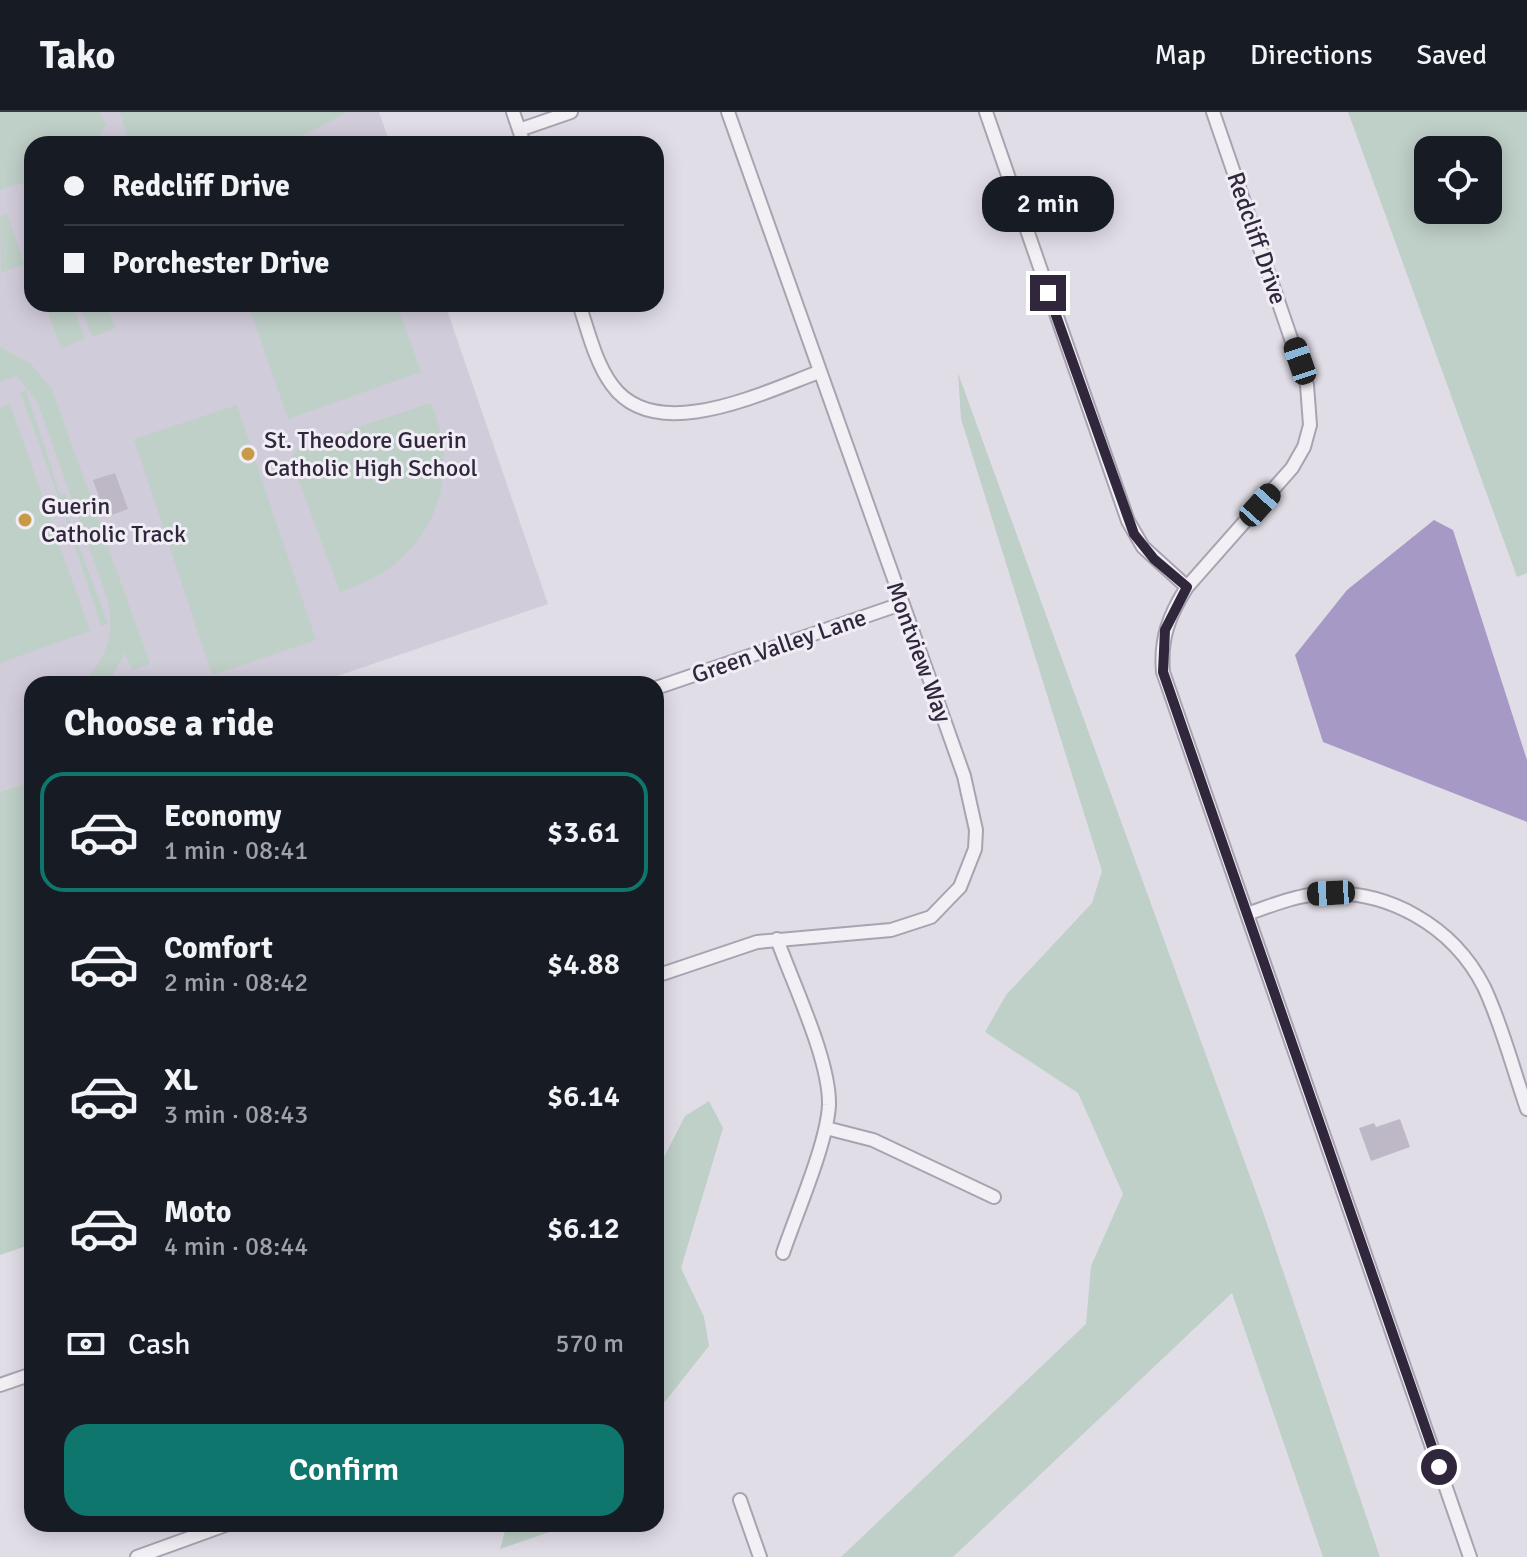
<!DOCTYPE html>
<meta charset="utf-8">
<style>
body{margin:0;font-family:Signika,sans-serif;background:#20242c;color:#f1f3f6;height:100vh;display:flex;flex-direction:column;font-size:30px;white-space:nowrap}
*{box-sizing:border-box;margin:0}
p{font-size:26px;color:#9ea1a6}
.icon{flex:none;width:44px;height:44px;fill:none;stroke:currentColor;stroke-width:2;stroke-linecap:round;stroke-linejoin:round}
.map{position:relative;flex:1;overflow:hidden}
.panel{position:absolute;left:24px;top:564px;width:640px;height:856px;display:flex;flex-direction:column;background:#171b24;border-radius:24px;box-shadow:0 4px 20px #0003}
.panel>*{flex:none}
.top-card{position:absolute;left:24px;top:24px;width:640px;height:176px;border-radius:24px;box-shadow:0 4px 20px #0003;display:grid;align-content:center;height:176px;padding:0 40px;background:#171b24}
.controls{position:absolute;left:1414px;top:24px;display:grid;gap:16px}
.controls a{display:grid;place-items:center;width:88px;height:88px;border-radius:16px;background:#171b24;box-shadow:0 4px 20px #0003;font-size:40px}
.end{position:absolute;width:36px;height:36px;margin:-18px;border:10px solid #31273d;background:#fff;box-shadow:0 0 0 4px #fff}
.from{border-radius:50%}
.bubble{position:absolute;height:56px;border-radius:24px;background:#171b24;box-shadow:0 4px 20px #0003;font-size:26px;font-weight:600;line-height:56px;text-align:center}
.car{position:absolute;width:24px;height:48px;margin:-24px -12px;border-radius:10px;box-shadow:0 0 6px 2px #0007;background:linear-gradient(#222 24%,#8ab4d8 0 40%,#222 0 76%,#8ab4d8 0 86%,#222 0)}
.top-card b{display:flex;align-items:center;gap:28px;height:76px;font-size:30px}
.top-card b+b{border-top:2px solid #363941}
.top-card i{width:20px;height:20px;background:#f1f3f6}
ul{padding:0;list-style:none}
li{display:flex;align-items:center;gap:24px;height:120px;margin:0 16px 12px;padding:0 24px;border:4px solid transparent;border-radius:24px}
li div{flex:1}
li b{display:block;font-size:30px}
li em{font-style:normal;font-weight:600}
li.current{border-color:#0f766e}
li>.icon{width:72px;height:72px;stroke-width:1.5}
h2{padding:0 40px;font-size:36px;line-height:96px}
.pay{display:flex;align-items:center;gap:20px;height:88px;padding:0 40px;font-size:30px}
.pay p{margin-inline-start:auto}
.action{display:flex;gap:16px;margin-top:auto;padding:16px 40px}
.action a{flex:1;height:92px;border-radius:24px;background:#0f766e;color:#fff;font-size:32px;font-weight:600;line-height:92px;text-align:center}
header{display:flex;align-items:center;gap:48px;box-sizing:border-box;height:112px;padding:0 40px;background:#171b24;border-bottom:2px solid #363941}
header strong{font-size:38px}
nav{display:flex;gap:44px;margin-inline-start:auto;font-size:28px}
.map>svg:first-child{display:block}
.built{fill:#d1ccd9}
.green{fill:#bfd0c8;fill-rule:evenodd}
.water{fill:#a799c6}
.building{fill:#beb8c6}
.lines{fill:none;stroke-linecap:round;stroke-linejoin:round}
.minor-casing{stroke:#a9a3b1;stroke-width:16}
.minor{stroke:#f2f0f5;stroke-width:12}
.route{stroke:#31273d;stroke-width:10}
.poi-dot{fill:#c99a45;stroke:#f0edf4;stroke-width:3}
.labels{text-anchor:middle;stroke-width:6;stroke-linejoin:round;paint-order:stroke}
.street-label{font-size:24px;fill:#31273d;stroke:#f0edf4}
.poi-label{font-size:24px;fill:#31273d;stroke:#f0edf4;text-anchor:start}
</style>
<header>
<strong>Tako</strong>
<nav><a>Map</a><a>Directions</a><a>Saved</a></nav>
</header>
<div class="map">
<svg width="1527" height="1445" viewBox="0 0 1527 1445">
<rect width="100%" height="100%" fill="#e1dde7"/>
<path class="built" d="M0 0H379L390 32H32V192H445L548 492 314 572H32V669L0 680Z"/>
<path class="green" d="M0 0H99L106 11 95 32H32V68L0 78Z
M120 0H347L287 32H129Z
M1348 0H1527V461L1517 465ZM1428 38H1488V98H1428Z
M7 102 24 152 1 161 0 105Z
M45 192H72L85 227 61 236Z
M80 192H106L115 216 92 225Z
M248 192H397L421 260 288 307Z
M0 235 31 252 52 277 150 552 132 558 125 541 108 572H81C107 548 116 520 107 486L37 289 16 264 0 270Z
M958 261 1263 1100 1380 1445H1323L1232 1181 953 1445H841L1086 1212 1091 1154 1123 1082 1078 981 985 920 1006 883 1092 791 1102 759 961 307Z
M26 278 60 383 66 381 73 402 68 404 108 512 101 514 65 405 60 406 54 386 58 384 20 280Z
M431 291C466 374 426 454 340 480L291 348 298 335Z
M10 292 90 519 0 551V296Z
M237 293 316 528 212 563 134 327Z
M32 669V1132L0 1143V680Z
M709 989 723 1016 681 1156 704 1205 709 1234 656 1301V1061L685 1004Z
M507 1412H573L500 1437Z"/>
<path class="water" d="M1434 408 1453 418 1527 648V710L1323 630 1295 543 1347 478Z"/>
<path class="building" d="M115 361 128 397 106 405 93 368Z
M1400 1007 1410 1035 1371 1049 1359 1016 1374 1011 1376 1015Z"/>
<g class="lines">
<g class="minor-casing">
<path id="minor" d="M513 0 524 32
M986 0 1128 409 1143 435 1187 475
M1213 0 1307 273 1310 313 1304 335 1292 356 1187 475C1169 503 1160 527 1163 560L1470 1445
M519 18 571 0
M579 192C588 218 595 250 612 273 656 334 764 280 819 260
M656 576 901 492
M1247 802C1270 794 1294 784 1318 782 1387 776 1453 814 1484 875 1502 913 1513 957 1527 997
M777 827C793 872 830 948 829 993 827 1032 796 1102 783 1141
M656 864 757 830 891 818 931 805 960 775 975 737 976 718 964 664 728 0
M826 1016 873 1028 994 1085
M0 1273 32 1262
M740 1388 760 1445
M137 1445 228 1412"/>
</g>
<use href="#minor" class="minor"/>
</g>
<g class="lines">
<path class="route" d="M1048 181 1134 422 1154 447 1187 475 1165 518 1163 560 1439 1355"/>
</g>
<g class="poi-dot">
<circle cx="248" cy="342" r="8"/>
<circle cx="25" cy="408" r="8"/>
</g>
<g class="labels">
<g class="street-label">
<text transform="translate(1257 126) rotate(71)" y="8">Redcliff Drive</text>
<text transform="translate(779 534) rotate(-19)" y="8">Green Valley Lane</text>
<text transform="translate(919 540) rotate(70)" y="8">Montview Way</text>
</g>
<g class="poi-label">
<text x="264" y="336">St. Theodore Guerin<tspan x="264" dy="28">Catholic High School</tspan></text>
<text x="41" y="402">Guerin<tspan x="41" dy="28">Catholic Track</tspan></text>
</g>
</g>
</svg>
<div class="controls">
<a><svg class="icon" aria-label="locate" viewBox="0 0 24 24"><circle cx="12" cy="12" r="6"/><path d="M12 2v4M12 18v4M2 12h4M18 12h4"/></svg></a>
</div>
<i class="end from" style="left:1439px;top:1355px"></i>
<i class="end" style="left:1048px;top:181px"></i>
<div class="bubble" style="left:982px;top:64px;width:132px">2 min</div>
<i class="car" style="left:1300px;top:249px;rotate:341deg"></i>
<i class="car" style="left:1260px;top:393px;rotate:42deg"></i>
<i class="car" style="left:1331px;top:781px;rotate:267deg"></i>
<div class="top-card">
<b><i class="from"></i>Redcliff Drive</b>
<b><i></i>Porchester Drive</b>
</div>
<section class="panel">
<h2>Choose a ride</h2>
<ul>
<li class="current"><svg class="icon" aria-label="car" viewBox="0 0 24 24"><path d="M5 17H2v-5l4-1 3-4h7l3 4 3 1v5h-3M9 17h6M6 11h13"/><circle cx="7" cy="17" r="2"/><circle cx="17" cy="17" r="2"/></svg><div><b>Economy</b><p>1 min · 08:41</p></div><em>$3.61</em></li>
<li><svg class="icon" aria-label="car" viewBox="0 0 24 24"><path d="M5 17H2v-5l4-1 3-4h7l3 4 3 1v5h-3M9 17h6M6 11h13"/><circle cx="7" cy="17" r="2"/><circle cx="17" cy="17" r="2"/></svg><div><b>Comfort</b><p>2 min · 08:42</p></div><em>$4.88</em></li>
<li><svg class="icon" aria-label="car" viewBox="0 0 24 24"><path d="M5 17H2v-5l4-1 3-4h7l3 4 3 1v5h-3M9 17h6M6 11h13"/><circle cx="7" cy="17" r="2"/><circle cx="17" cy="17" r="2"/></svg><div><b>XL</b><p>3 min · 08:43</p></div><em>$6.14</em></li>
<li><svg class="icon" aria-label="car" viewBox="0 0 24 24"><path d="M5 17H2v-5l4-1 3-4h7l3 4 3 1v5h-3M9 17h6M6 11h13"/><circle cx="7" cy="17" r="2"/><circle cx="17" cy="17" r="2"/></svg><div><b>Moto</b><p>4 min · 08:44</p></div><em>$6.12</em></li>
</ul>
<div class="pay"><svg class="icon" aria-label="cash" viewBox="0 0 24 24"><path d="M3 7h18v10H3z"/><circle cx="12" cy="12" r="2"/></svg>Cash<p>570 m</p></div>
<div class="action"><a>Confirm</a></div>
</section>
</div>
